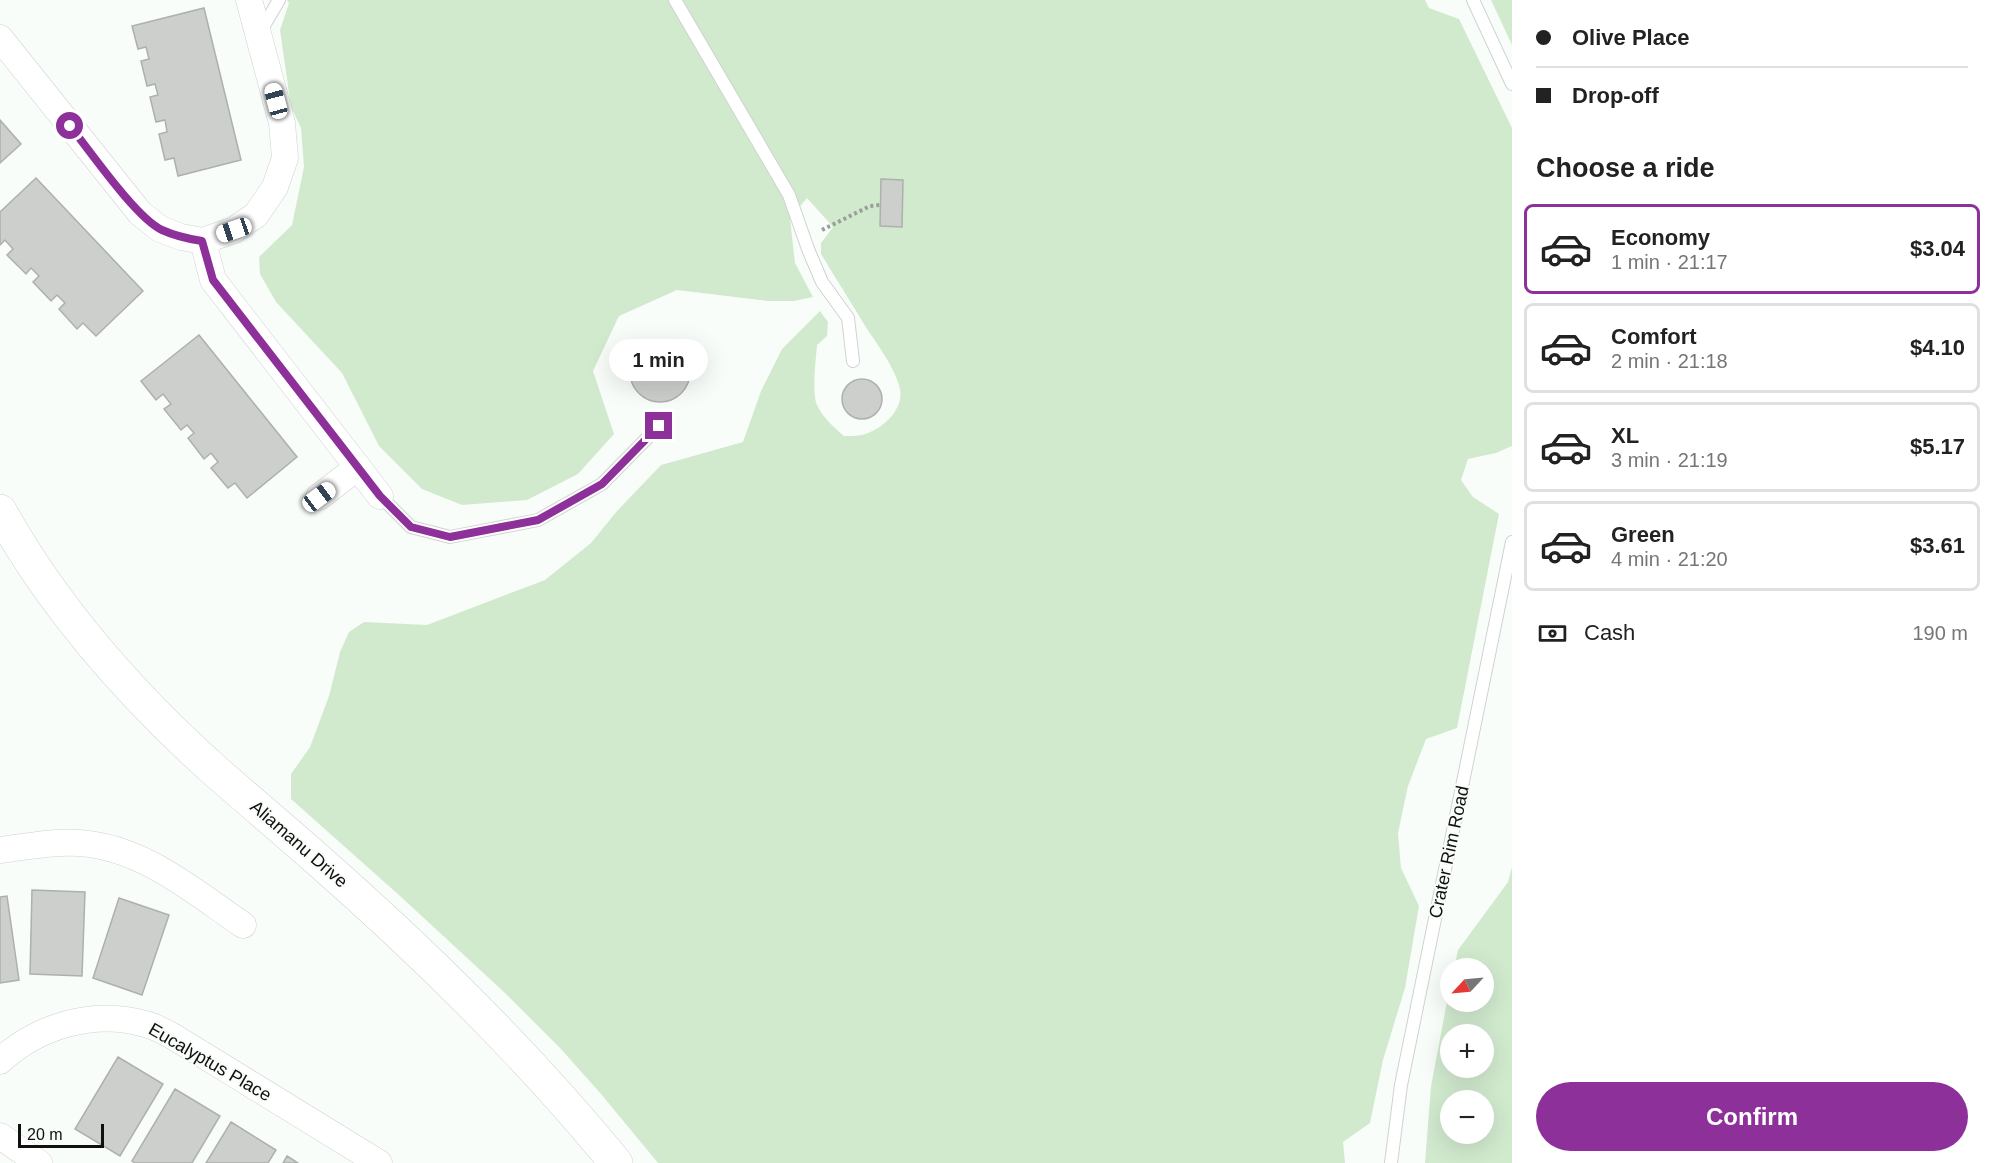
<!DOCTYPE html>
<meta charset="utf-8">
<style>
body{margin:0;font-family:Helvetica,sans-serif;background:#f2f2f2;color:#222;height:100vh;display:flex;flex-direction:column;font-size:22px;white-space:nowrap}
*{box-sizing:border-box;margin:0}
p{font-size:20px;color:#767676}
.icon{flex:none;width:33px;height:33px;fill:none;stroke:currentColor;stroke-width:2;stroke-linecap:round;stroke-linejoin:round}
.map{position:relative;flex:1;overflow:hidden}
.details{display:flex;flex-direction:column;background:#fff;width:480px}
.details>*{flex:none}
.top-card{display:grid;align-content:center;height:132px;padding:0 24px;background:#fff}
.needle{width:39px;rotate:244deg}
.tools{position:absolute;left:1440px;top:958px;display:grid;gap:12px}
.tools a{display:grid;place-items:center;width:54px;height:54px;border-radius:50%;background:#fff;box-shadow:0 6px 24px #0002;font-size:30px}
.scale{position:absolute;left:18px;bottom:15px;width:86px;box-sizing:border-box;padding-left:6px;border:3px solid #0f100f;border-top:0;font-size:16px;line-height:21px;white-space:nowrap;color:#0f100f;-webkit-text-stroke:4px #f9fdf9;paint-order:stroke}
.end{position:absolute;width:27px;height:27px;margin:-14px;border:8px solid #8d309a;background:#fff;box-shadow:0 0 0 3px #fff}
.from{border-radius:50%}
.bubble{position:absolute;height:42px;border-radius:21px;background:#fff;box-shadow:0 6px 24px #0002;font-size:20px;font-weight:800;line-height:42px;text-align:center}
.car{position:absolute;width:18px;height:36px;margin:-18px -9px;border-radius:8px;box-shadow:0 0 4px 2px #0007;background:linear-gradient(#fff 24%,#345 0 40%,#fff 0 76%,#345 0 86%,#fff 0)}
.top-card b{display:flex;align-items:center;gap:21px;height:57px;font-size:22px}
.top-card b+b{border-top:2px solid #e0e0e0}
.top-card i{width:15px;height:15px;background:#222}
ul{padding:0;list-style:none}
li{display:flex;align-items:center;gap:18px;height:90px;margin:0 12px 9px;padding:0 12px;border:3px solid #e0e0e0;border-radius:9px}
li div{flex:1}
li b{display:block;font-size:22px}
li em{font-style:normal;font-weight:800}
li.selected{border-color:#8d309a}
li>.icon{width:54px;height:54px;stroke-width:1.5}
h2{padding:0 24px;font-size:27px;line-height:72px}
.pay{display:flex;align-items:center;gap:15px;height:66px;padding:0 24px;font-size:22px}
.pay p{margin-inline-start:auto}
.button{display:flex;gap:12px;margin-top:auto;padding:12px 24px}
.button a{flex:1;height:69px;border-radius:36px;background:#8d309a;color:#fff;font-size:24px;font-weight:800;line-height:69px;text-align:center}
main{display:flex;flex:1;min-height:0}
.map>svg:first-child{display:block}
.green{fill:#d1eace;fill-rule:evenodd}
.building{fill:#cccfcb;stroke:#adb0ac;stroke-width:1.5}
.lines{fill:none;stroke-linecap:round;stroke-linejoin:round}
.lane-casing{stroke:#cfd3cf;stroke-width:14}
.street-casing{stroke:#cfd3cf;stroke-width:27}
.secondary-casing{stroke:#cfd3cf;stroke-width:34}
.path{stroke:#9b9e9b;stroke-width:4;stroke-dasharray:3 3;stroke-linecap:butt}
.lane{stroke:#fff;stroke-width:12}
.street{stroke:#fff;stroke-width:26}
.secondary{stroke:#fff;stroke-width:33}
.route{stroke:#8d309a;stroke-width:8}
.labels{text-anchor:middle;stroke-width:4.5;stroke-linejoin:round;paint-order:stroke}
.street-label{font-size:18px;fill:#0f100f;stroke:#f9fdf9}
</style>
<main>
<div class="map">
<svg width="1512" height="1163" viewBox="0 0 1512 1163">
<rect width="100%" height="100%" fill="#f9fdf9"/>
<path class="green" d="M287 0H1425L1429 8 1459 19 1512 128V446L1496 453 1468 459 1461 480 1473 497 1499 514 1457 728 1426 739 1408 786 1398 833 1401 868 1419 906 1405 988 1383 1060 1370 1123 1343 1142 1345 1163H658L601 1094 560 1048 505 993 400 896 291 799V774L310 747 329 696 340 652 349 632 364 622 427 625 545 580 591 543 617 511 661 465 743 442 761 391 782 349 820 311 828 322 827 336 817 345C816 359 811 396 818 407 824 419 834 427 844 436 849 436 856 436 862 435 881 430 904 411 900 389 896 370 878 345 867 329 852 304 836 279 821 254V243L833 227 807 198 790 218 795 263 813 297 794 301H768L677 290 619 316 593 371 614 434 578 474 527 500 462 505 422 489 379 446 342 373 276 302 260 274 259 257 292 225 304 167 301 128 291 107 280 30 289 3Z
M1491 0H1512V45Z
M1512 867V1163H1425L1431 1086 1450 986V1002H1484V969H1454L1458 950 1508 882ZM1450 1035H1484V1068H1450ZM1450 1101H1484V1134H1450Z"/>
<path class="building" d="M204 8 241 160 178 176 174 158 165 160 159 134 167 132 165 120 156 122 150 97 158 95 155 84 147 86 141 61 149 59 146 47 138 49 132 26Z
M0 120 21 144 0 163Z
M36 178 143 291 96 336 83 323 77 329 59 309 65 303 57 295 51 301 33 282 39 276 31 268 26 274 7 255 13 249 5 240 0 245V212Z
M881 179 903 180 902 227 880 226Z
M199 335 297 457 247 498 235 483 228 488 211 468 218 462 211 453 204 459 188 438 194 433 187 425 181 430 164 409 171 404 163 394 156 400 141 381Z
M630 372a30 30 0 1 1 60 0a30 30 0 1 1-60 0Z
M842 399a20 20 0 1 1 40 0a20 20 0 1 1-40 0Z
M32 890 85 892 82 976 30 974Z
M7 896 19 980 0 983V897Z
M119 898 169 915 142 995 93 978Z
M118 1057 163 1084 120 1156 75 1129Z
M175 1089 220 1116 192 1163H135L132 1161Z
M231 1122 276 1150 268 1163H206Z
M287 1156 298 1163H283Z"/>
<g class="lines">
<g class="lane-casing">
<path id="lane" d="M675 0 789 195 808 249 822 282 848 318 853 361
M1473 0 1512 84
M259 34 279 0
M380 496 411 527 450 537 538 520 602 484 659 426
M1391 1163 1401 1085 1512 542"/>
</g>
<g class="street-casing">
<path id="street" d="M0 38 140 213 160 229 181 237 203 241 234 230 256 215 275 187 285 158 282 123 249 0
M203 241 213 280 380 496
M319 497 358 467
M0 850C26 847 53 841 79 843 142 847 192 890 243 925
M0 1061C38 1026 94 1009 145 1024 155 1026 165 1032 174 1037L379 1163
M0 1136 39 1163"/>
</g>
<g class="secondary-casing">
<path id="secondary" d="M0 511C54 608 130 694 212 768 247 799 283 829 318 860 425 954 526 1053 616 1163"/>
</g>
<path class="path" d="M822 230 870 206 880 205"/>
<use href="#lane" class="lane"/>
<use href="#street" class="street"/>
<use href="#secondary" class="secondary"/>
</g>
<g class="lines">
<path class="route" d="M70 126C90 151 136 218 162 230 175 236 189 239 202 241L213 280 380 496 411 527 450 537 538 520 602 484 659 426"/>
</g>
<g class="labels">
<g class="street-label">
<text transform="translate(299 844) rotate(41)" y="6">Aliamanu Drive</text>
<text transform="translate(1449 852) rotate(-78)" y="6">Crater Rim Road</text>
<text transform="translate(210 1062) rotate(30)" y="6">Eucalyptus Place</text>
</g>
</g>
</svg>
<div class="tools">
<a><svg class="needle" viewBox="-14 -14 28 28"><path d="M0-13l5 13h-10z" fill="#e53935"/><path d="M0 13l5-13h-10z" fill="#767676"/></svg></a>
<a>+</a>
<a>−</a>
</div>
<div class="scale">20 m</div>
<i class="end from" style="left:70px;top:126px"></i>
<i class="end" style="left:659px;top:426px"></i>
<div class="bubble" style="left:609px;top:339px;width:99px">1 min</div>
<i class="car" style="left:276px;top:101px;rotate:345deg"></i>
<i class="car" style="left:234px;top:230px;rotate:251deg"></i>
<i class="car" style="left:319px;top:497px;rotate:53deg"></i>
</div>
<section class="details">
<div class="top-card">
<b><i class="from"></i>Olive Place</b>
<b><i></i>Drop-off</b>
</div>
<h2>Choose a ride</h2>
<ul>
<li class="selected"><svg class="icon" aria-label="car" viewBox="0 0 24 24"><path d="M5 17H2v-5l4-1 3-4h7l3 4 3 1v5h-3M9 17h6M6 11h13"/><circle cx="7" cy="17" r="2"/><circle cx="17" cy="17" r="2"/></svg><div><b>Economy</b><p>1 min · 21:17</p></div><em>$3.04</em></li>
<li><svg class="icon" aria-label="car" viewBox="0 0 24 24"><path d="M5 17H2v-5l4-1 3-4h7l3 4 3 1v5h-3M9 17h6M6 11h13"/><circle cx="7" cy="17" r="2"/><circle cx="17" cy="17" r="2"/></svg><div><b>Comfort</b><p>2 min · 21:18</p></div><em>$4.10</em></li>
<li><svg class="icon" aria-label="car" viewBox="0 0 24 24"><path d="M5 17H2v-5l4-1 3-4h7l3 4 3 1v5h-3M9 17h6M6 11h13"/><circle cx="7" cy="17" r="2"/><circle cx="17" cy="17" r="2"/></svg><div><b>XL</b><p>3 min · 21:19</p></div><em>$5.17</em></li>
<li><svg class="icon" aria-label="car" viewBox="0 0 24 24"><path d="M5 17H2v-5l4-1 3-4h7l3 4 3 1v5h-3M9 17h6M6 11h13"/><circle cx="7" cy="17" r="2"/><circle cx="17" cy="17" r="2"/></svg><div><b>Green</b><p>4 min · 21:20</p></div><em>$3.61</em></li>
</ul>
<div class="pay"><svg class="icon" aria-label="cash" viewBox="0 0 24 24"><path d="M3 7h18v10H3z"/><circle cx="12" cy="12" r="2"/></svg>Cash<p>190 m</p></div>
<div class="button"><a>Confirm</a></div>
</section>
</main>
